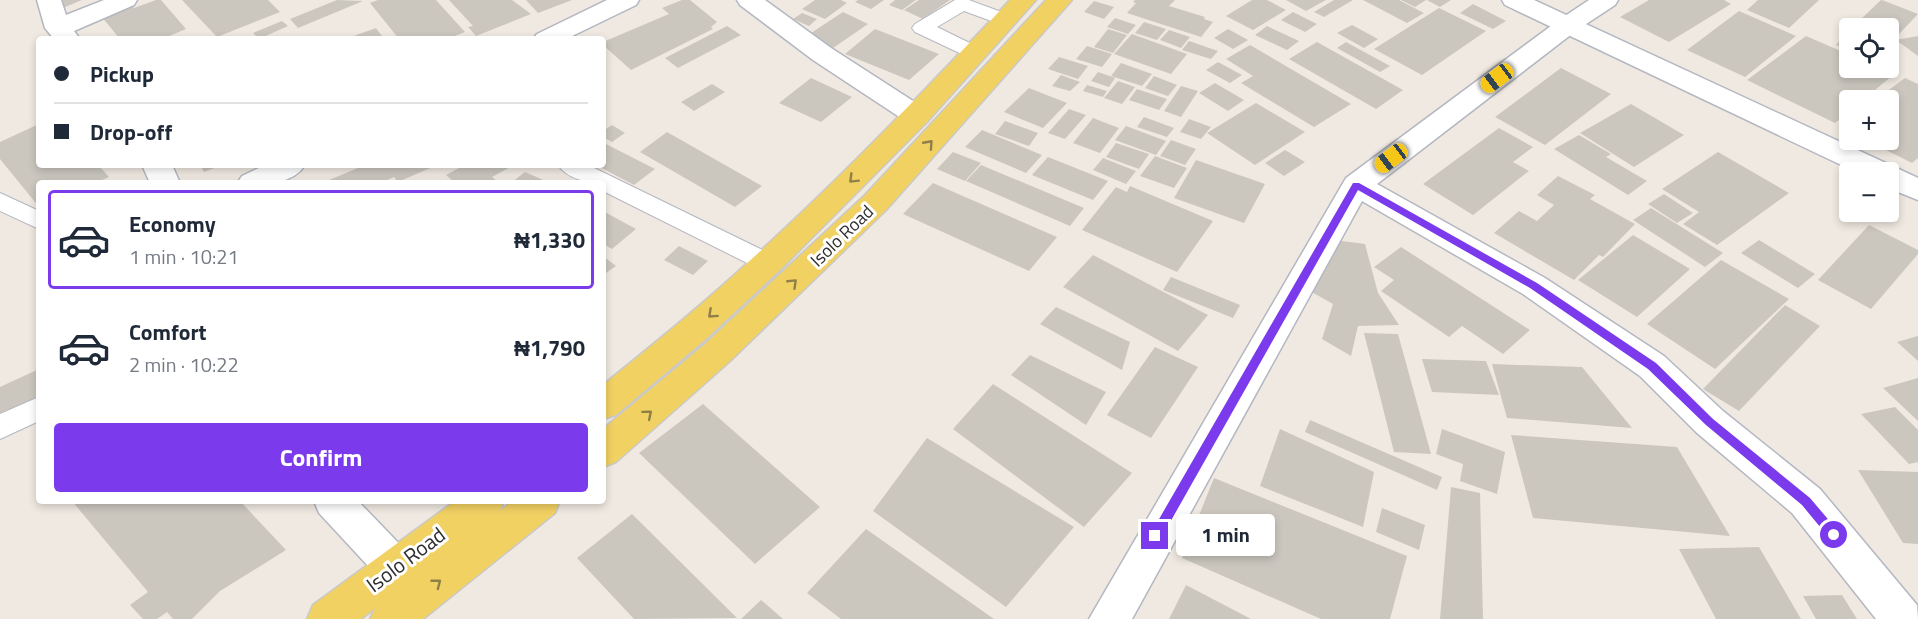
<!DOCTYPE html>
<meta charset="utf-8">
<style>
body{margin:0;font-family:"Titillium Web",sans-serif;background:#f2f2f3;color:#1f2937;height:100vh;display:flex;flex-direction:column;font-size:22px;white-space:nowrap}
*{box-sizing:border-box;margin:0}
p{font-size:20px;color:#747a83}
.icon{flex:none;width:33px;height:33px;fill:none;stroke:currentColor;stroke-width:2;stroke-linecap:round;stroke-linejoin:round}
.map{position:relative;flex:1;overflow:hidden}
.side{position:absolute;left:36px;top:180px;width:570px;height:324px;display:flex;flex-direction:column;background:#fff;border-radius:6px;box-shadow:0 3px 9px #0003}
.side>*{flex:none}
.guide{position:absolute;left:36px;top:36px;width:570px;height:132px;border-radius:6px;box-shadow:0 3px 9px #0003;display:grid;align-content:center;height:132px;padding:0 18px;background:#fff}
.buttons{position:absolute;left:1839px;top:18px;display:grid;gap:12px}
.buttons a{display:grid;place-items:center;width:60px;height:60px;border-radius:6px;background:#fff;box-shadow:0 3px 9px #0003;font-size:30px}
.end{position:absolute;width:27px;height:27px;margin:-14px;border:8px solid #7c3aed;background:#fff;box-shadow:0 0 0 3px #fff}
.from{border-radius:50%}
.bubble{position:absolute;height:42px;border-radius:6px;background:#fff;box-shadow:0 3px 9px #0003;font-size:20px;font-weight:700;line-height:42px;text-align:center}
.car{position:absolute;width:18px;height:36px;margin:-18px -9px;border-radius:8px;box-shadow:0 0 4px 2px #0007;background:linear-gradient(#f5c518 24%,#345 0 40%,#f5c518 0 76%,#345 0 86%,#f5c518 0)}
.guide b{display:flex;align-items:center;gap:21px;height:57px;font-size:22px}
.guide b+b{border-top:2px solid #e0e1e3}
.guide i{width:15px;height:15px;background:#1f2937}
ul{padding:10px 0 0;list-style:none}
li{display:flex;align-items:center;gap:18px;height:99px;margin:0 12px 9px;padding:0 6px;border:3px solid transparent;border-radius:6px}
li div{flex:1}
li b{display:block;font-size:22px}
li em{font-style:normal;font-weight:700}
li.on{border-color:#7c3aed}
li>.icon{width:54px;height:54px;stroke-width:1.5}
.button{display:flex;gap:12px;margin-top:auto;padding:12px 18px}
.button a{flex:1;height:69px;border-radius:6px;background:#7c3aed;color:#fff;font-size:24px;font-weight:700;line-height:69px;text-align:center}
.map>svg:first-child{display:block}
.building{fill:#cbc7bf}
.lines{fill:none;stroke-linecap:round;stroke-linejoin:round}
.service-casing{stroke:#b4b7c1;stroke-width:2}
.minor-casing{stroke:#b4b7c1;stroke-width:3}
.tertiary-casing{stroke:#b4b7c1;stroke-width:3}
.primary-casing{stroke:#c9c9c9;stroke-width:3}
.service{fill:#fff;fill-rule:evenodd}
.minor{fill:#fff;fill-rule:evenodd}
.tertiary{fill:#fff;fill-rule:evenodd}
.primary{fill:#f2d163;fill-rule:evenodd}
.oneway{stroke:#908048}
.route{fill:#7c3aed}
.labels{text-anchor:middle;stroke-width:6;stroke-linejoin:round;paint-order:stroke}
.street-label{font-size:18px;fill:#2e2e2e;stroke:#fff}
.near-street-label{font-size:21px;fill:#2e2e2e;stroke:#fff}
</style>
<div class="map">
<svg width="1918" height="619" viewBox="0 0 1918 619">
<rect width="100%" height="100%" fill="#efe9e1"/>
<path class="building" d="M61 0H82L58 10 51 4Z
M156 0H161L186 29 162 39H120L101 16 131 5 134 8Z
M182 0H268L280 12 217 37Z
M337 0 363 1 298 28 290 19Z
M378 0H436L465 32 447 39H399L370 3Z
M449 0H512L531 14 476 36 468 27 473 26Z
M526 0H572L538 13Z
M682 0H690L717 22 711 27 713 29 631 70 603 45V42L669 14 662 8Z
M815 0H841L847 3 825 19 802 9Z
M858 0H884L871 9 855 2Z
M895 0H916L902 10 889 5Z
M919 0H950L923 19 904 10Z
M1135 0H1175L1169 6 1205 17 1204 19 1213 22 1201 37 1127 13 1136 3 1133 2Z
M1252 0H1267L1286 10 1253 30 1226 16Z
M1286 0H1326L1306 11Z
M1334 0H1353L1324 17 1314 12Z
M1363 0H1399L1424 13 1407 23Z
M1401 0H1426L1415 7Z
M1427 0H1451L1440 7Z
M1649 0H1724L1731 4 1669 42 1620 17Z
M1758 0H1819L1789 28 1747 10Z
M1881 0H1882L1918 14 1898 35 1888 28 1861 19Z
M1094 1 1114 7 1104 19 1084 12Z
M1473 4 1506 21 1493 29 1460 13Z
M1439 8 1486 31 1422 75 1374 49Z
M1739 11 1796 36 1745 77 1687 50Z
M843 12 868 24 833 48 808 35Z
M1293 12 1317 24 1305 32 1281 20Z
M802 13 817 19 809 26 793 19Z
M1115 18 1136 25 1128 34 1107 27Z
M282 21 288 26 259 39 253 33Z
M1144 22 1166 29 1157 40 1135 33Z
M1856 22 1874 28H1850Z
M1352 25 1378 39 1364 48 1337 33Z
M727 26 741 35 678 68 665 58Z
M1267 26 1299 41 1287 50 1255 35Z
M376 28 384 39H353L351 37Z
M875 29 939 54 909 80 845 54Z
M1108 29 1127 35 1113 53 1094 47Z
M1228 29 1248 40 1233 49 1214 38Z
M1850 29V51L1836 45Z
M1169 30 1190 37 1181 48 1160 40Z
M1132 34 1187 54 1171 74 1114 54Z
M1806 36 1850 55V68H1876L1893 75 1863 100H1850V111L1835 123 1747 80Z
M1918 36V56L1896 40Z
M1189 41 1218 51 1211 59 1182 50Z
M1317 42 1403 90 1376 109 1289 59Z
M1346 42 1390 66 1380 72 1337 48Z
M1250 45 1351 104 1314 127 1241 83 1253 76 1226 59Z
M1087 46 1112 54 1102 67 1076 59Z
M1059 57 1088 66 1078 79 1048 69Z
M1218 62 1242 75 1230 83 1206 70Z
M1121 63 1152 74 1142 86 1111 76Z
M1561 68 1611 94 1545 145 1495 117Z
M1098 72 1115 78 1109 87 1091 81Z
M1061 75 1080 82 1070 91 1052 86Z
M1154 76 1177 85 1168 96 1145 88Z
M811 78 852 97 821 122 779 103Z
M1905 78 1918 84V158L1912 163 1866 140H1888V100H1875Z
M1118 81 1135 87 1122 104 1104 98Z
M1215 83 1244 100 1228 111 1199 93Z
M712 84 725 92 694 111 681 102Z
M1087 85 1107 91 1103 97 1083 91Z
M1181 86 1198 91 1181 117 1164 111Z
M1029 88 1067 103 1043 128 1004 112Z
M1137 89 1167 99 1159 110 1129 100Z
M1256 103 1305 132 1255 165 1207 133Z
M1631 104 1684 135 1634 167 1580 133Z
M1069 109 1086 115 1065 139 1048 133Z
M1144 117 1174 128 1167 137 1137 127Z
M1093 118 1119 128 1100 153 1073 143Z
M1189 119 1211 127 1201 139 1180 132Z
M1005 121 1038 133 1029 146 995 134Z
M39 124V165H98L109 177 95 183H39V207L0 159V142Z
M612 125 625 133 612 142 603 137V131Z
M1126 126 1166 141 1156 155 1115 140Z
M1499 128 1533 147 1513 162 1529 171 1473 215 1423 184Z
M982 130 1042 155 1026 173 965 147Z
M667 132 762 186 735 207 640 152Z
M1579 135 1611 154 1606 157 1647 181 1628 195 1554 149Z
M1171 140 1196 149 1185 165 1160 156Z
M1116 143 1149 154 1139 169 1106 157Z
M606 144 655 169 634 185 596 165H603V146Z
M1285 150 1305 162 1284 176 1265 163Z
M953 152 981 163 965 181 937 169Z
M1718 152 1789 193 1717 245 1683 224 1699 212 1662 189Z
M1155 156 1187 168 1174 188 1140 176Z
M1048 157 1108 181 1093 200 1032 175Z
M1103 158 1136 171 1126 184 1093 170Z
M1196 160 1265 184 1244 223 1174 198Z
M200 165H222L204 172Z
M365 165H437L398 182 394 177 380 183H322Z
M465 165H514L492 177 499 183H455L446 175Z
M981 165 1084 208 1070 226 966 181Z
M525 172 550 183H511Z
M1558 176 1595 195 1590 199 1635 224 1603 257 1599 255 1574 280 1494 233 1519 211 1537 221 1554 205 1537 195Z
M933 183 1057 237 1029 271 903 214Z
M1130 186 1213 221 1177 272 1082 230 1116 187 1127 192Z
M1664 194 1693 213 1677 223 1648 204Z
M1651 208 1723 253 1705 267 1633 220Z
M603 211 636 229 612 249 603 244Z
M1869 225 1918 250V254L1871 309 1818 280Z
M1633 235 1690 269 1637 317 1578 280Z
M1335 240 1365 244 1378 293 1399 325 1358 326 1351 356 1322 339 1333 304 1308 290Z
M1759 240 1815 274 1798 288 1741 253Z
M679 246 708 261 693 275 664 260Z
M1401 247 1530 330 1503 354 1462 326 1449 337 1381 291 1394 280 1374 267Z
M1093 255 1156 288 1208 315 1178 351 1063 287Z
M603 256 616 266 603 275Z
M1721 260 1789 299 1715 369 1647 324Z
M1171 277 1240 305 1233 318 1163 290Z
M1785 305 1820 326 1739 411 1703 389Z
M1056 307 1130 342 1122 370 1040 324Z
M1364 333 1398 334 1431 454 1394 452Z
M1918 336V361L1897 342Z
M1155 347 1198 367 1151 438 1107 415Z
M1030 355 1106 392 1086 425 1011 375Z
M1422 359 1486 361 1499 395 1432 392Z
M1492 364 1582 367 1632 428 1507 418Z
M39 369V398L0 417V387Z
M1918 378V421L1883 388Z
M993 384 1132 473 1084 527 953 429Z
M703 404 820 507 755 564 639 453Z
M1895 407 1918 430V462L1909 464 1861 414Z
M1310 420 1442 477 1437 490 1305 432Z
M1280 429 1374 472 1363 527 1260 486Z
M1442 429 1505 452 1497 494 1460 481 1463 464 1436 454Z
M1511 435 1677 447 1730 536 1533 518Z
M927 438 1074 527 1006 607 873 511Z
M1858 470 1918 472V544L1903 543Z
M1214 478 1407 556 1390 619H1321L1182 558Z
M1451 487 1480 493 1483 619H1440Z
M72 501H240L286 550 220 591 192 619H173L167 612 157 619H143L130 605 148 592Z
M1382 508 1425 525 1419 550 1376 532Z
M632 514 737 618 634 619 577 558Z
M866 529 994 619H841L807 593Z
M1759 547 1801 619H1716L1679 549Z
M1186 585 1251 619H1169Z
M1842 595 1857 619H1816L1803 596Z
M761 600 783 619H741Z"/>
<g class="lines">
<g class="service-casing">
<path id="service" d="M955 0H969L1012 16 1015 20 1012 24 1005 26 964 11 937 27 982 49 985 53 982 57H968L915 32 912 28 915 24Z
M558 165H588L777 257 780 263 777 269 768 272 759 269 603 191V183C588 183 567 179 558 165Z
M0 193 39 211V229L0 211Z
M39 397V421L0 439V414Z"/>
</g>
<g class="minor-casing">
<path id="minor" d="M37 0H61L66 15 104 0H137L134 5 74 31 80 39H54L45 28Z
M607 0H639L636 5 566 39H533L537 34Z
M737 0H765L831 48 927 110 931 116 927 122 917 125 907 122 813 60 740 5Z
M1589 0H1618L1615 5 1577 30 1377 184 1545 278 1664 356 1723 411 1820 489 1917 605 1918 619H1876L1792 513 1697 433 1640 376 1523 294 1362 201 1132 619H1089L1346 178 1559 20Z
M142 165H172L180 183H150Z
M265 165H305C291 187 260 183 237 183L242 176Z
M314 501H358L410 555 416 568 410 581 396 586 382 581 319 513Z"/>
</g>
<g class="tertiary-casing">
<path id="tertiary" d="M1502 0H1534L1918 178V200L1888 188V172H1856L1505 5Z"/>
</g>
<g class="primary-casing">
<path id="primary" d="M1010 0H1036L927 122 779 271 706 339 616 415 603 419V385C655 343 707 301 756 255 845 174 928 87 1010 0Z
M1046 0H1072L887 209 729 362 616 462 603 467V429L705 344 865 195Z
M455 501H504L500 511 512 501H560L555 513 423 619H370L375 608 361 619H307L313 605Z"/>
</g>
<use href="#service" class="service"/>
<use href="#minor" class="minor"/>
<use href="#tertiary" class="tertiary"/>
<use href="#primary" class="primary"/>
</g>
<defs><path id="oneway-chevron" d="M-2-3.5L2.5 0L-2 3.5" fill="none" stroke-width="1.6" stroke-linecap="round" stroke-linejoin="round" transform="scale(1.5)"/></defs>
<g class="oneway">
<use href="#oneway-chevron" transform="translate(929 144) rotate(-48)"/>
<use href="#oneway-chevron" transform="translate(853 179) rotate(135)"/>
<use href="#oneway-chevron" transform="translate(793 283) rotate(-44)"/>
<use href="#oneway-chevron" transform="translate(712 314) rotate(138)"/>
<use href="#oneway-chevron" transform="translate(648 414) rotate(-40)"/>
<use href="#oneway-chevron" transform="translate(437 583) rotate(-38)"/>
</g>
<path class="route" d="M1353 183H1359L1537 283 1656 363 1713 419 1810 498 1838 531V539H1830L1802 505 1706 425 1648 369 1530 288 1358 190 1160 540H1151V533Z"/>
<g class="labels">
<g class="street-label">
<text transform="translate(842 236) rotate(-44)" y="6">Isolo Road</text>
</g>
<g class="near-street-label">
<text transform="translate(406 560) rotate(-37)" y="7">Isolo Road</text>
</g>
</g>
</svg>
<div class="buttons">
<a><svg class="icon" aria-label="locate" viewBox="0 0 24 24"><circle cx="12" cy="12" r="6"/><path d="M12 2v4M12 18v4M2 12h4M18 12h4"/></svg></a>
<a>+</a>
<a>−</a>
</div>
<i class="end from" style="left:1834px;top:535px"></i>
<i class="end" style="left:1155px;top:536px"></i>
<div class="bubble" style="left:1176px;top:514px;width:99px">1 min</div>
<i class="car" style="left:1497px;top:78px;rotate:233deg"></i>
<i class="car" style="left:1391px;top:158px;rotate:233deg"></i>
<div class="guide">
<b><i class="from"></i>Pickup</b>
<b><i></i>Drop-off</b>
</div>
<section class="side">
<ul>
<li class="on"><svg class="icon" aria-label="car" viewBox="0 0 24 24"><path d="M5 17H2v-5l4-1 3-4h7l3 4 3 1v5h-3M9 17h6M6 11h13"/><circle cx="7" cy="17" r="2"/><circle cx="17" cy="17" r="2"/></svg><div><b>Economy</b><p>1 min · 10:21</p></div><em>₦1,330</em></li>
<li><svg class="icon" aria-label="car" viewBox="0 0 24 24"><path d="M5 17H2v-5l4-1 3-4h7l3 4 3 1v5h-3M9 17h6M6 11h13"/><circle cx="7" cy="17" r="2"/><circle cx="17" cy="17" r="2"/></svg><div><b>Comfort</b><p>2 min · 10:22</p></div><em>₦1,790</em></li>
</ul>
<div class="button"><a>Confirm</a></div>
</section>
</div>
